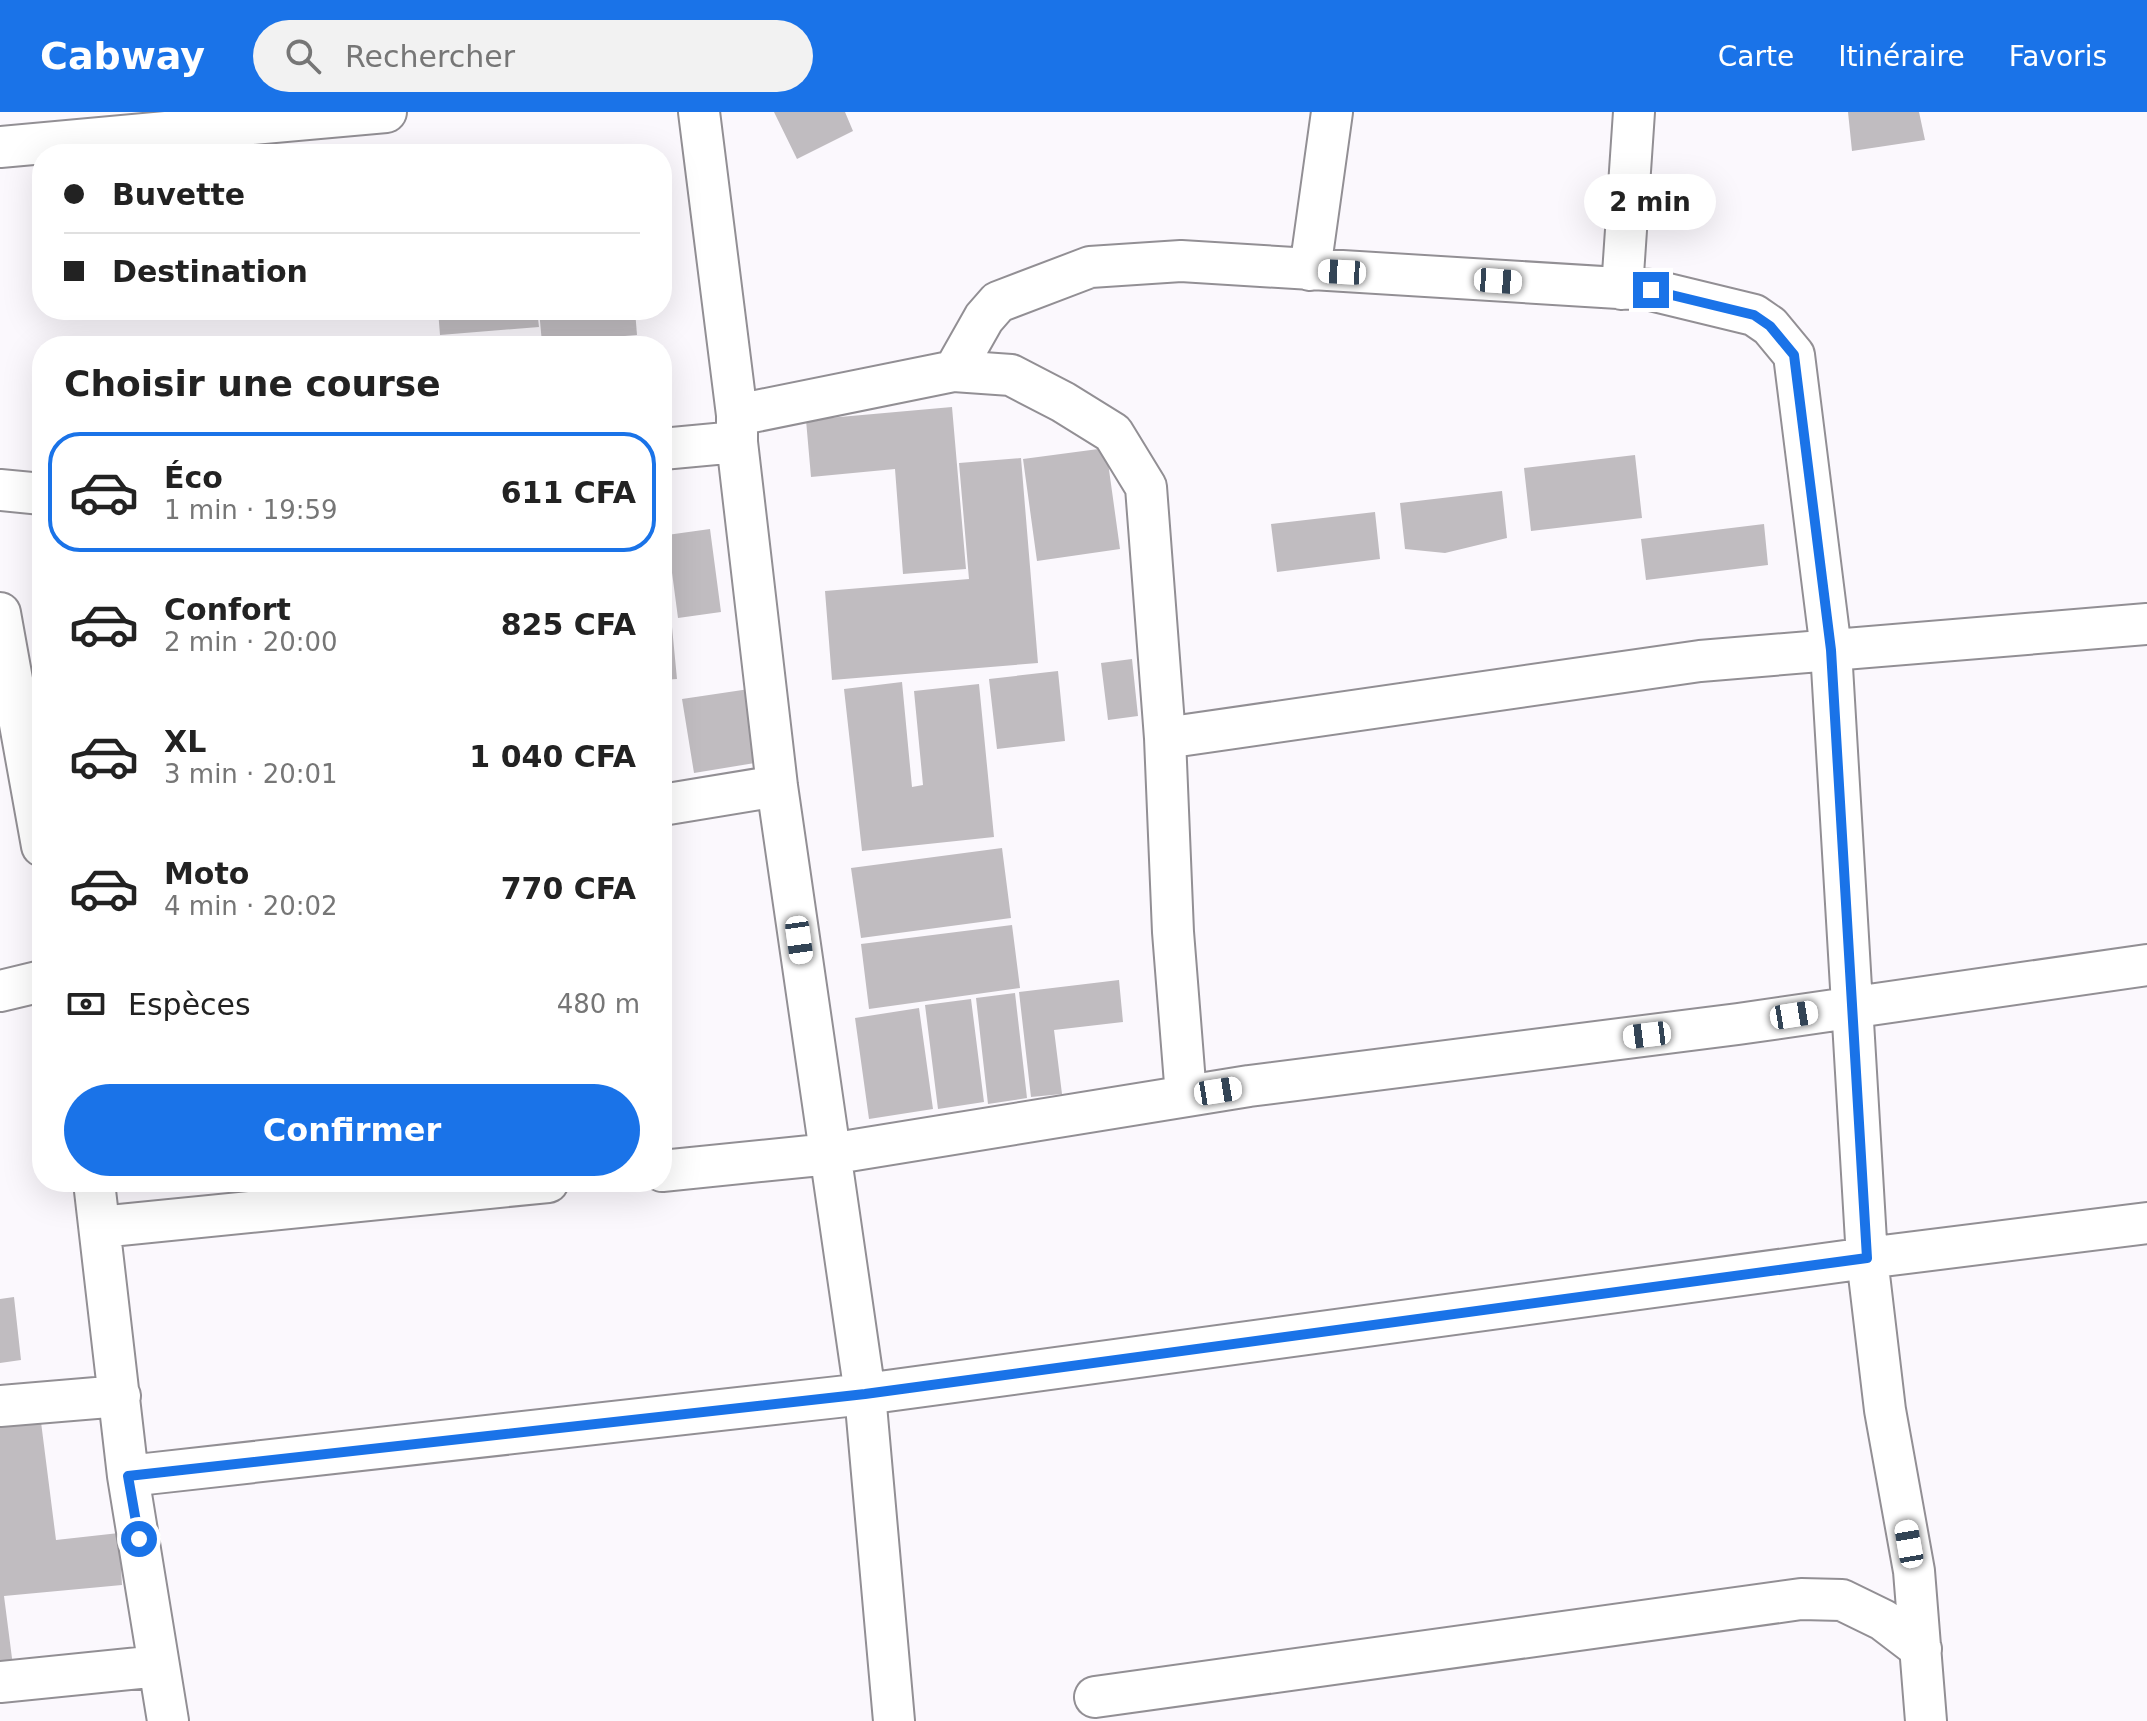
<!DOCTYPE html>
<html lang="fr">
<meta charset="utf-8">
<style>
body{margin:0;font-family:"DejaVu Sans",sans-serif;background:#f2f2f2;color:#222;height:100vh;display:flex;flex-direction:column;font-size:30px;white-space:nowrap}
*{box-sizing:border-box;margin:0}
p{font-size:26px;color:#767676}
.icon{flex:none;width:44px;height:44px;fill:none;stroke:currentColor;stroke-width:2;stroke-linecap:round;stroke-linejoin:round}
.map{position:relative;flex:1;overflow:hidden}
.side{position:absolute;left:32px;top:224px;width:640px;height:856px;display:flex;flex-direction:column;background:#fff;border-radius:32px;box-shadow:0 8px 32px #0002}
.side>*{flex:none}
.hud{position:absolute;left:32px;top:32px;width:640px;height:176px;border-radius:32px;box-shadow:0 8px 32px #0002;display:grid;align-content:center;height:176px;padding:0 32px;background:#fff}
.end{position:absolute;width:36px;height:36px;margin:-18px;border:10px solid #1a73e8;background:#fff;box-shadow:0 0 0 4px #fff}
.from{border-radius:50%}
.bubble{position:absolute;height:56px;border-radius:28px;background:#fff;box-shadow:0 8px 32px #0002;font-size:26px;font-weight:800;line-height:56px;text-align:center}
.car{position:absolute;width:24px;height:48px;margin:-24px -12px;border-radius:10px;box-shadow:0 0 6px 2px #0007;background:linear-gradient(#fff 24%,#345 0 40%,#fff 0 76%,#345 0 86%,#fff 0)}
.hud b{display:flex;align-items:center;gap:28px;height:76px;font-size:30px}
.hud b+b{border-top:2px solid #e0e0e0}
.hud i{width:20px;height:20px;background:#222}
ul{padding:0;list-style:none}
li{display:flex;align-items:center;gap:24px;height:120px;margin:0 16px 12px;padding:0 16px;border:4px solid transparent;border-radius:32px}
li div{flex:1}
li b{display:block;font-size:30px}
li em{font-style:normal;font-weight:800}
li.selected{border-color:#1a73e8}
li>.icon{width:72px;height:72px;stroke-width:1.5}
h2{padding:0 32px;font-size:36px;line-height:96px}
.pay{display:flex;align-items:center;gap:20px;height:88px;padding:0 32px;font-size:30px}
.pay p{margin-inline-start:auto}
.action{display:flex;gap:16px;margin-top:auto;padding:16px 32px}
.action a{flex:1;height:92px;border-radius:48px;background:#1a73e8;color:#fff;font-size:32px;font-weight:800;line-height:92px;text-align:center}
header{display:flex;align-items:center;gap:48px;box-sizing:border-box;height:112px;padding:0 40px;background:#1a73e8;color:#fff}
header strong{font-size:38px}
nav{display:flex;gap:44px;margin-inline-start:auto;font-size:28px}
.search{width:560px;height:72px;background:#f2f2f2;display:flex;align-items:center;gap:20px;box-sizing:border-box;padding:0 28px;border-radius:44px;color:#767676;font-size:30px}
.map>svg:first-child{display:block}
.building{fill:#c0bcc0}
.lines{fill:none;stroke-linecap:round;stroke-linejoin:round}
.minor-casing{stroke:#928f94;stroke-width:44}
.minor{stroke:#fff;stroke-width:40}
.route{stroke:#1a73e8;stroke-width:10}
</style>
<header>
<strong>Cabway</strong>
<div class="search"><svg class="icon" aria-label="search" viewBox="0 0 24 24"><circle cx="10" cy="10" r="6"/><path d="M15 15l6 6"/></svg>Rechercher</div>
<nav><a>Carte</a><a>Itinéraire</a><a>Favoris</a></nav>
</header>
<div class="map">
<svg width="2147" height="1609" viewBox="0 0 2147 1609">
<rect width="100%" height="100%" fill="#fbf8fd"/>
<path class="building" d="M774 0H845L853 19 797 47Z
M1848 0H1919L1925 28 1852 39Z
M438 198H537L539 215 440 223Z
M539 198H635L637 223 542 231Z
M952 295 966 457 903 462 895 357 811 365 806 308Z
M1106 336 1120 437 1037 449 1023 347Z
M1635 343 1642 406 1531 419 1524 356Z
M1021 346 1038 551 832 568 825 479 969 467 959 351Z
M1502 379 1507 426 1445 441 1405 437 1400 391Z
M1375 400 1380 447 1277 460 1271 412Z
M1764 412 1768 453 1646 468 1641 427Z
M710 417 721 500 678 506 667 423Z
M662 471H664L668 509 662 510Z
M672 515 677 567 662 568V516Z
M1132 547 1138 604 1108 608 1101 551Z
M1058 559 1065 629 997 637 989 567Z
M902 570 912 675 923 673 914 579 979 572 994 725 862 739 844 577Z
M756 576 767 649 694 661 682 587Z
M1002 736 1011 806 861 826 851 756Z
M1012 813 1020 876 869 897 861 832Z
M1119 868 1123 910 1054 918 1062 982 1031 985 1019 880Z
M1015 881 1027 986 988 992 976 886Z
M971 887 984 990 938 997 925 893Z
M919 896 933 997 869 1007 855 906Z
M14 1185 21 1248 0 1251V1187Z
M41 1310 56 1428 119 1421 122 1473 4 1484 13 1554 0 1555V1313Z"/>
<g class="lines">
<g class="minor-casing">
<path id="minor" d="M699 0 737 303V330L777 674 865 1282 894 1609
M0 35 386 0
M1310 158 1332 0
M1622 177 1634 0
M954 259 984 206 998 190 1090 155 1181 149 1651 178 1754 203 1770 214 1794 243 1831 538 1867 1146 1885 1298 1914 1459 1926 1609
M737 303 954 259 1011 263 1063 290 1113 321 1146 375 1165 626 1173 820 1186 984
M662 337 737 330
M0 378 42 382
M0 501 42 734
M1165 626 1700 549 2147 512
M662 693 777 674
M0 879 42 869
M662 1059 830 1042 1249 974 1738 912 2147 853
M94 1070 128 1364 168 1609
M100 1115 548 1070
M0 1294 120 1284
M128 1364 865 1282 1867 1146 2147 1111
M0 1570 159 1554
M1095 1585 1801 1487 1842 1488 1883 1508 1921 1537"/>
</g>
<use href="#minor" class="minor"/>
</g>
<g class="lines">
<path class="route" d="M139 1427 128 1364 865 1282 1867 1146 1831 538 1794 243 1770 214 1754 203 1651 178"/>
</g>
</svg>
<i class="end from" style="left:139px;top:1427px"></i>
<i class="end" style="left:1651px;top:178px"></i>
<div class="bubble" style="left:1584px;top:62px;width:132px">2 min</div>
<i class="car" style="left:1342px;top:160px;rotate:273deg"></i>
<i class="car" style="left:1498px;top:169px;rotate:94deg"></i>
<i class="car" style="left:799px;top:828px;rotate:172deg"></i>
<i class="car" style="left:1794px;top:903px;rotate:81deg"></i>
<i class="car" style="left:1647px;top:923px;rotate:263deg"></i>
<i class="car" style="left:1218px;top:979px;rotate:81deg"></i>
<i class="car" style="left:1909px;top:1432px;rotate:350deg"></i>
<div class="hud">
<b><i class="from"></i>Buvette</b>
<b><i></i>Destination</b>
</div>
<section class="side">
<h2>Choisir une course</h2>
<ul>
<li class="selected"><svg class="icon" aria-label="car" viewBox="0 0 24 24"><path d="M5 17H2v-5l4-1 3-4h7l3 4 3 1v5h-3M9 17h6M6 11h13"/><circle cx="7" cy="17" r="2"/><circle cx="17" cy="17" r="2"/></svg><div><b>Éco</b><p>1 min · 19:59</p></div><em>611 CFA</em></li>
<li><svg class="icon" aria-label="car" viewBox="0 0 24 24"><path d="M5 17H2v-5l4-1 3-4h7l3 4 3 1v5h-3M9 17h6M6 11h13"/><circle cx="7" cy="17" r="2"/><circle cx="17" cy="17" r="2"/></svg><div><b>Confort</b><p>2 min · 20:00</p></div><em>825 CFA</em></li>
<li><svg class="icon" aria-label="car" viewBox="0 0 24 24"><path d="M5 17H2v-5l4-1 3-4h7l3 4 3 1v5h-3M9 17h6M6 11h13"/><circle cx="7" cy="17" r="2"/><circle cx="17" cy="17" r="2"/></svg><div><b>XL</b><p>3 min · 20:01</p></div><em>1 040 CFA</em></li>
<li><svg class="icon" aria-label="car" viewBox="0 0 24 24"><path d="M5 17H2v-5l4-1 3-4h7l3 4 3 1v5h-3M9 17h6M6 11h13"/><circle cx="7" cy="17" r="2"/><circle cx="17" cy="17" r="2"/></svg><div><b>Moto</b><p>4 min · 20:02</p></div><em>770 CFA</em></li>
</ul>
<div class="pay"><svg class="icon" aria-label="cash" viewBox="0 0 24 24"><path d="M3 7h18v10H3z"/><circle cx="12" cy="12" r="2"/></svg>Espèces<p>480 m</p></div>
<div class="action"><a>Confirmer</a></div>
</section>
</div>
